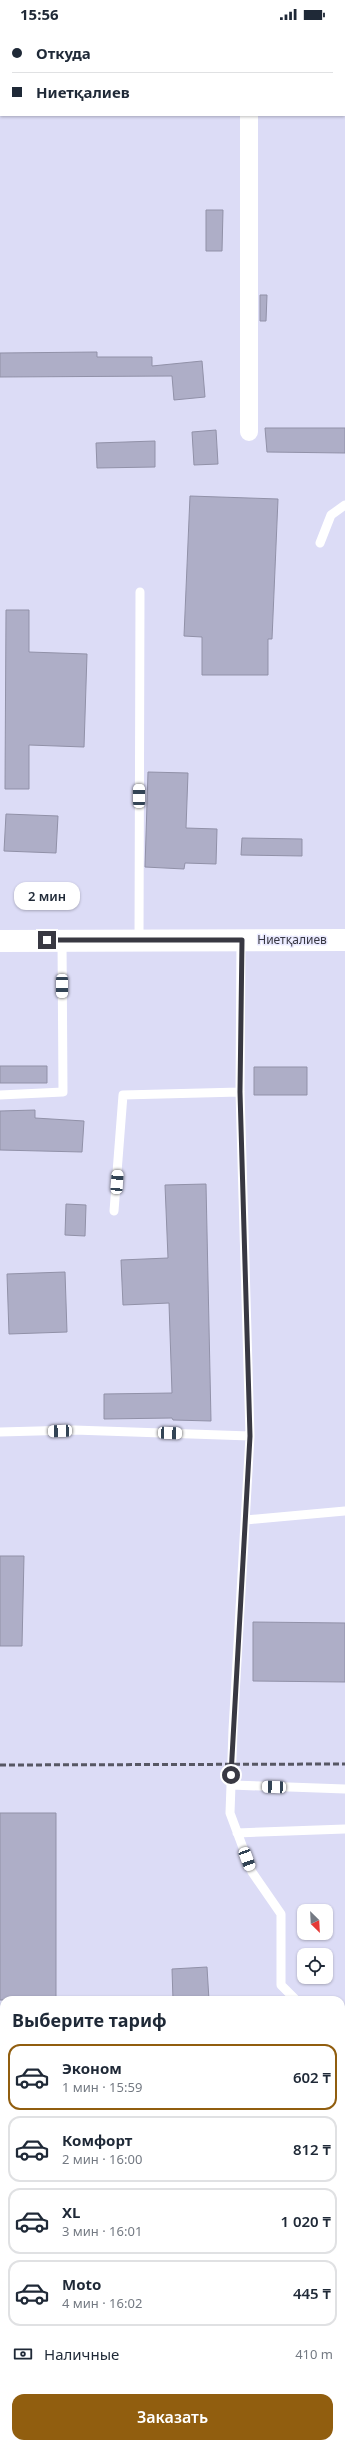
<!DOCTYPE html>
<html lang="ru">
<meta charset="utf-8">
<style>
body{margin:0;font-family:"Noto Sans",sans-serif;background:#f2f2f3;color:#1f2937;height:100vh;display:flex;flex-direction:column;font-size:15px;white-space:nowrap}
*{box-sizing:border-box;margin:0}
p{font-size:13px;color:#747a83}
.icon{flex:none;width:22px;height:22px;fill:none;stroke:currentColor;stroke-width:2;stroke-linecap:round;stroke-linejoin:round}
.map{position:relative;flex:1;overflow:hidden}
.details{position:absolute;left:0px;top:1968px;width:345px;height:452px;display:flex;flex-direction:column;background:#fff;border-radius:12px 12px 0 0;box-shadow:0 1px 3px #0004}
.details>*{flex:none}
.hud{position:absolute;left:0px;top:0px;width:345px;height:88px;box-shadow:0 1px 3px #0004;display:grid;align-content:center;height:88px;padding:0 12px;background:#fff}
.needle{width:26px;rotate:156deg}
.fabs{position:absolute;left:297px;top:1876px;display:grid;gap:8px}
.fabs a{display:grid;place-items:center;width:36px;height:36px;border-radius:8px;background:#fff;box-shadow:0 1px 3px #0004;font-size:20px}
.end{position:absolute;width:18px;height:18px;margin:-9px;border:5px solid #383842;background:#fff;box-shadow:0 0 0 2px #fff}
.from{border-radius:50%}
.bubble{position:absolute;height:28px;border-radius:12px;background:#fff;box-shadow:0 1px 3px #0004;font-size:13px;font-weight:600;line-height:28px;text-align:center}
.car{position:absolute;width:12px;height:24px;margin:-12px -6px;border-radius:5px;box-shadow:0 0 3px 1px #0007;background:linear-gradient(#fff 24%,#345 0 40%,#fff 0 76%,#345 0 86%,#fff 0)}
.hud b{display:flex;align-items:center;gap:14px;height:38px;font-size:15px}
.hud b+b{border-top:1px solid #e0e1e3}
.hud i{width:10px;height:10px;background:#1f2937}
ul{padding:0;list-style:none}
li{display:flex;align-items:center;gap:12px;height:66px;margin:0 8px 6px;padding:0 4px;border:2px solid #e0e1e3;border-radius:12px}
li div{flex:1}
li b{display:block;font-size:15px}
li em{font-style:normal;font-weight:600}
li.on{border-color:#915e0f}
li>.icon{width:36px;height:36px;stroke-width:1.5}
h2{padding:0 12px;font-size:18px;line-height:48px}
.pay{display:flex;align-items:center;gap:10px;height:44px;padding:0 12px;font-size:15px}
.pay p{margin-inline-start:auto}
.action{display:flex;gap:8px;margin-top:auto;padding:8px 12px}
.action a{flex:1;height:46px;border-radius:12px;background:#915e0f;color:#fff;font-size:16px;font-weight:600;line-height:46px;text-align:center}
.status{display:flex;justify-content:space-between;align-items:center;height:28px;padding:0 20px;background:#fff;direction:ltr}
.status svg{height:11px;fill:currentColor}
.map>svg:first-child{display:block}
.building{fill:#aeaec7;stroke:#9191a8}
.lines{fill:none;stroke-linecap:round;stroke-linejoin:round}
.service{stroke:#fff;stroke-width:9}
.minor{stroke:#fff;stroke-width:18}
.tertiary{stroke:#fff;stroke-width:22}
.rail{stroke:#575764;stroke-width:3;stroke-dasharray:6 3;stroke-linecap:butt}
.route{stroke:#383842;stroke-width:5}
.labels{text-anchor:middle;stroke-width:3;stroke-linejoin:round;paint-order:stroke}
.street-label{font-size:12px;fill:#383842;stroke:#eaeaff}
</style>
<div class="status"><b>15:56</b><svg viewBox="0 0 49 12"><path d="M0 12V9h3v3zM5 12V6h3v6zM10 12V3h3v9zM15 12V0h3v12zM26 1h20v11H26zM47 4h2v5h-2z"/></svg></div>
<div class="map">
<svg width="345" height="2420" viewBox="0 0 345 2420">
<rect width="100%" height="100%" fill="#dcdcf6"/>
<path class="building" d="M206 182H223L222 223H206Z
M260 267H267L266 293H260Z
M97 324V329H152V338L202 333 205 369 174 372 172 348 0 349V325Z
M265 400H345V425L267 424Z
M216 402 218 436 194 437 192 404Z
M155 413V439L97 440 96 415Z
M190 468 278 471 272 611H268V647H202V609L184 608Z
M6 582H29V624L87 626 84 719 29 717V761H5Z
M148 744 188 745 186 800 217 801 216 836 185 835 184 841 145 839Z
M6 786 58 788 56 825 4 823Z
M242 810 302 811V828L241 827Z
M0 1038H47V1055H0Z
M254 1039H307V1067H254Z
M35 1082V1090L84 1093 82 1124 0 1122V1083Z
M206 1156 211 1393 173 1392 172 1390 104 1391V1366L172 1365 169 1275 123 1277 121 1232 168 1230 165 1157Z
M66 1176 86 1177 85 1208 65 1207Z
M65 1244 67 1304 9 1306 7 1246Z
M0 1528H24L22 1618H0Z
M253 1594 345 1595V1654L253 1653Z
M0 1785H56V1972H0Z
M207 1939 209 1972H173L172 1941Z"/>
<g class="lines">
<path class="service" d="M320 515 331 487 345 477
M139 912 140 564
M241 912 240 1064 250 1408 233 1702 230 1785 252 1844 281 1886V1957L296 1972
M0 1067 63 1064 62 912
M114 1183 123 1067 240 1064
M0 1404 74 1402 250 1408
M246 1492 345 1483
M231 1757 345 1761
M237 1805 345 1801
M341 1997 345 1998"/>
<path class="minor" d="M249 1V0
M249 404V87"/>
<path class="tertiary" d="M0 913 345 912"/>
<path class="rail" d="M0 1737 345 1736"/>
</g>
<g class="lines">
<path class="route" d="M47 912H242L240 1064 250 1408 231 1747"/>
</g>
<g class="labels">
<g class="street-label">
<text x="292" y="916">Ниетқалиев</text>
</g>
</g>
</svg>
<div class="fabs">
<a><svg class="needle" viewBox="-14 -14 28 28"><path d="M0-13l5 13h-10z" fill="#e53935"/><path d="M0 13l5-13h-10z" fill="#747a83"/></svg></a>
<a><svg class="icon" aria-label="locate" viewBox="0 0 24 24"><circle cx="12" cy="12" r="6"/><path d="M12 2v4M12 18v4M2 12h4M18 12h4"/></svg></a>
</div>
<i class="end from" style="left:231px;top:1747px"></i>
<i class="end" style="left:47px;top:912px"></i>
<div class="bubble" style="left:14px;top:854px;width:66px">2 мин</div>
<i class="car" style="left:139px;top:768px;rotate:0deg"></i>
<i class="car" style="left:62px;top:958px;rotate:180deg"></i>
<i class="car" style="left:117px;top:1154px;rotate:4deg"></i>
<i class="car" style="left:60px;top:1403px;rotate:268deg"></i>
<i class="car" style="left:170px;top:1405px;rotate:92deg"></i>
<i class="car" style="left:274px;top:1759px;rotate:272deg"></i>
<i class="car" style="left:247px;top:1831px;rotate:160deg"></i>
<div class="hud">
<b><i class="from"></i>Откуда</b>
<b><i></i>Ниетқалиев</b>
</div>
<section class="details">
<h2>Выберите тариф</h2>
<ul>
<li class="on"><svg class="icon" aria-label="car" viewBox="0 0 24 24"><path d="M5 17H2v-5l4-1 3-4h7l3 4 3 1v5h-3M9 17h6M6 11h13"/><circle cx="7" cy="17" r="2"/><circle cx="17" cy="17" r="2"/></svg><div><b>Эконом</b><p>1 мин · 15:59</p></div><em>602 ₸</em></li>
<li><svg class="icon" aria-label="car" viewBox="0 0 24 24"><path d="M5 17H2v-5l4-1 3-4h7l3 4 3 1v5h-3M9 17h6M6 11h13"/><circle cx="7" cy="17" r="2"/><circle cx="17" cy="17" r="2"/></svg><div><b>Комфорт</b><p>2 мин · 16:00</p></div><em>812 ₸</em></li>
<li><svg class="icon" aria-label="car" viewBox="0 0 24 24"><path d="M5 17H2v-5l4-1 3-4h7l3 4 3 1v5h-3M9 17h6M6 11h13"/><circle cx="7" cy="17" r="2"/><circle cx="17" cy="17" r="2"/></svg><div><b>XL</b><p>3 мин · 16:01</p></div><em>1 020 ₸</em></li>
<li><svg class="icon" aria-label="car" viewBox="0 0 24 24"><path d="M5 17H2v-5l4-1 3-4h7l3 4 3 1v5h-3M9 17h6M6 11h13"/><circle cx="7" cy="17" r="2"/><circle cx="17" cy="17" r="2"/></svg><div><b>Moto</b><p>4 мин · 16:02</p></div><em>445 ₸</em></li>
</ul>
<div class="pay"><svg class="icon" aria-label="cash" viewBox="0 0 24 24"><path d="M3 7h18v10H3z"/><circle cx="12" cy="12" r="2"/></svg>Наличные<p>410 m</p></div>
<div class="action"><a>Заказать</a></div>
</section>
</div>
